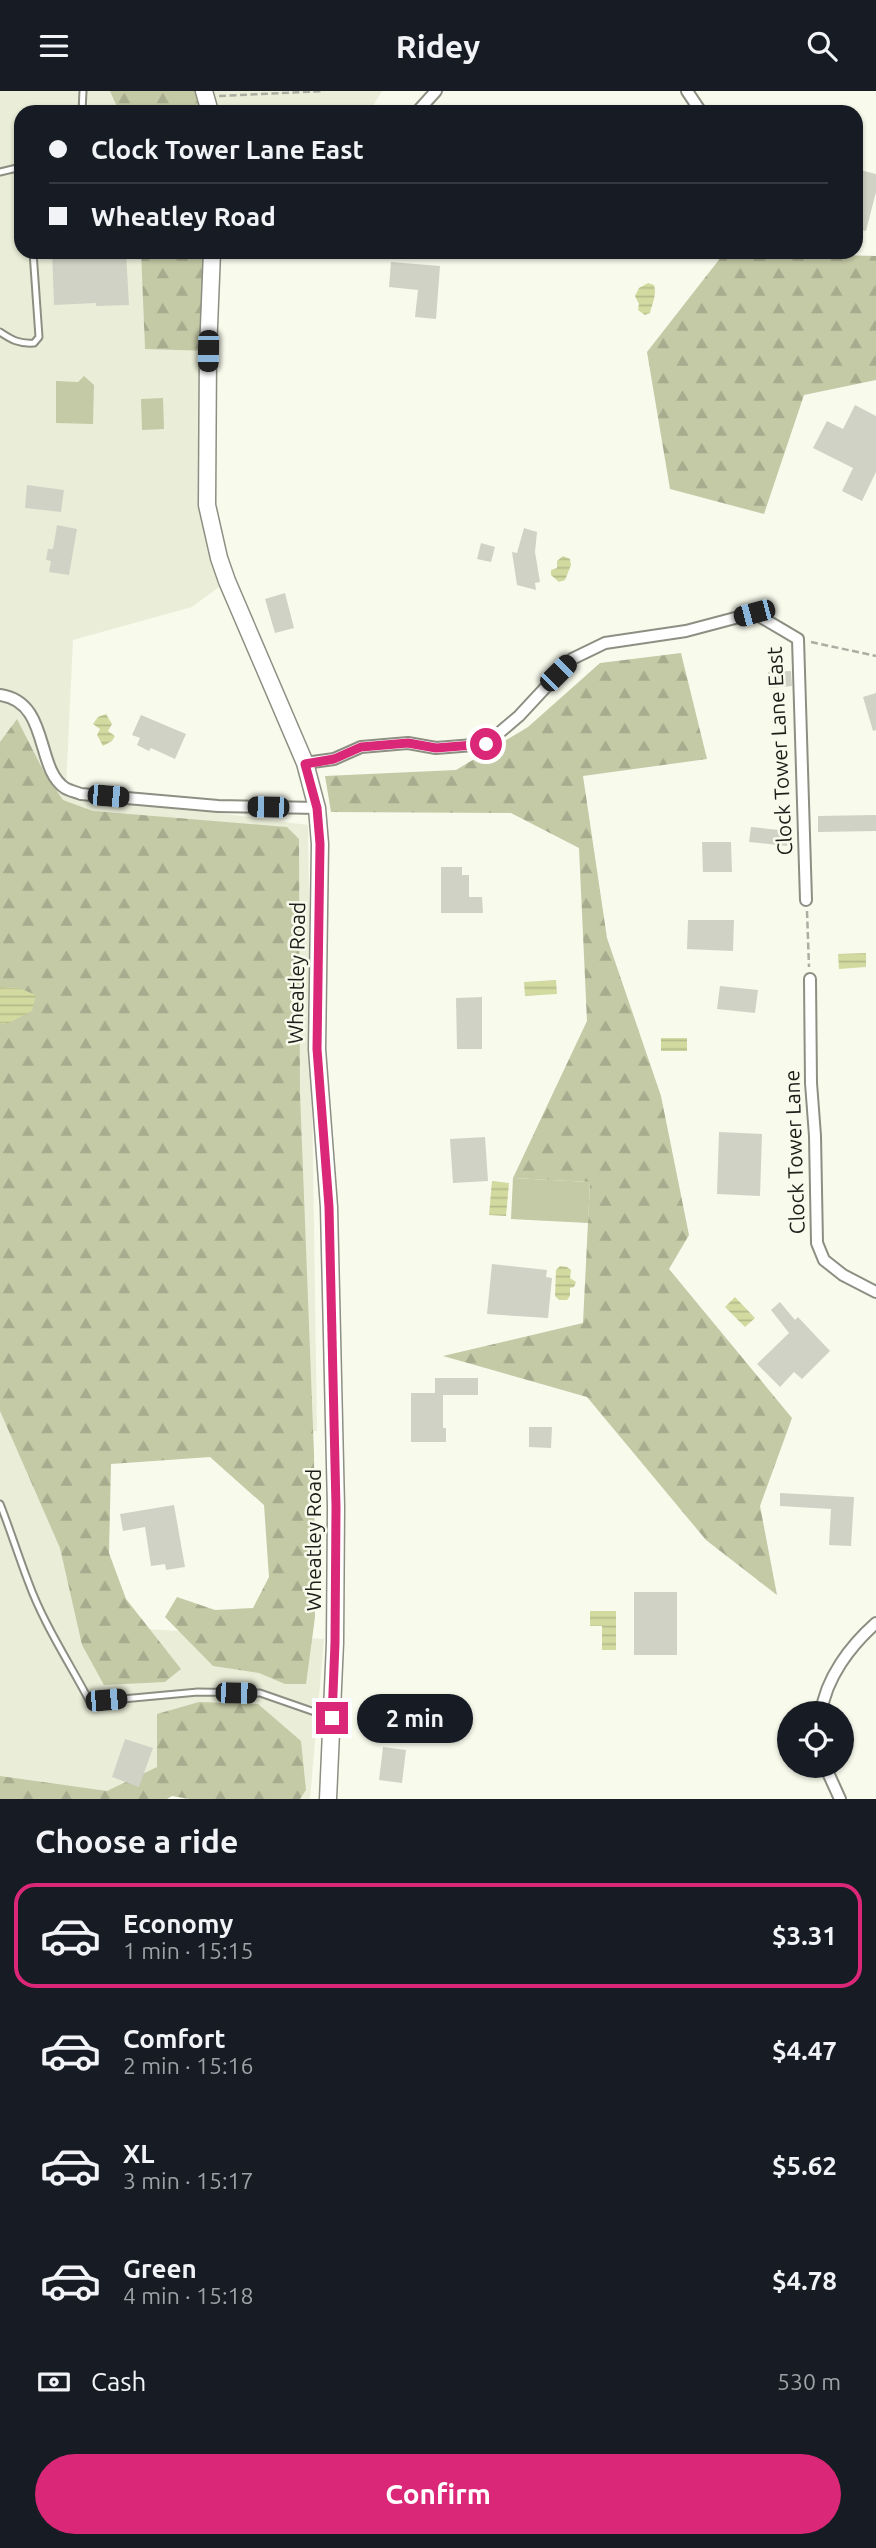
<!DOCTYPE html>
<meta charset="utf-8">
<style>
body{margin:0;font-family:Ubuntu,sans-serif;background:#242831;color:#f1f3f6;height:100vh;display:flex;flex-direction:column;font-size:26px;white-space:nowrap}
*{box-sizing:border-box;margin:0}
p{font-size:23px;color:#9ea1a6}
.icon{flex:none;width:38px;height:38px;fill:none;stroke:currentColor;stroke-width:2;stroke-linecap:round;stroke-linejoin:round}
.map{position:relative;height:1708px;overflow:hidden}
.panel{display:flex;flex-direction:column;background:#171b24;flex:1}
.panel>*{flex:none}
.top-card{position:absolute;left:14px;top:14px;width:849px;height:154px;border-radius:21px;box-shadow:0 2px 5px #0004;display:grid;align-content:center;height:154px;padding:0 35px;background:#171b24}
.tools{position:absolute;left:777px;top:1610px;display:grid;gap:14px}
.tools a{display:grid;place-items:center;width:77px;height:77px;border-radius:50%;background:#171b24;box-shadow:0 2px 5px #0004;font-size:35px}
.end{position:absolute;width:32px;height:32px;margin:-16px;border:9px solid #db2777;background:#fff;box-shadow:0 0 0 4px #fff}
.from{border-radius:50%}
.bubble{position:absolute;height:49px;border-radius:24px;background:#171b24;box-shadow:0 2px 5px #0004;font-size:23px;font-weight:600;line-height:49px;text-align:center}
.car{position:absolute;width:21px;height:42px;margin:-21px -10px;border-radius:9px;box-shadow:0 0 5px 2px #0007;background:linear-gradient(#222 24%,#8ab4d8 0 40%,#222 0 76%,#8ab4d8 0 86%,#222 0)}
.top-card b{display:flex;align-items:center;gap:24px;height:66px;font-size:26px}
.top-card b+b{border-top:2px solid #363941}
.top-card i{width:18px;height:18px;background:#f1f3f6}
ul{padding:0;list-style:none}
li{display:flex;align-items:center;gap:21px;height:105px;margin:0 14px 10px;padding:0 21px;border:4px solid transparent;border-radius:21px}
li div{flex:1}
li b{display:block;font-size:26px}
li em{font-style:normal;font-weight:600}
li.selected{border-color:#db2777}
li>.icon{width:63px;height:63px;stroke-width:1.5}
h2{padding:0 35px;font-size:32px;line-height:84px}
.pay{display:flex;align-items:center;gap:18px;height:77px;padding:0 35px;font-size:26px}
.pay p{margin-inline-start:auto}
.action{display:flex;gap:14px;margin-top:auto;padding:14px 35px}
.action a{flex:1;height:80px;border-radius:42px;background:#db2777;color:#fff;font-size:28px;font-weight:600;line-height:80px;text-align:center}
header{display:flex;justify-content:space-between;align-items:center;height:91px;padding:0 35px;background:#171b24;font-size:32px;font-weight:600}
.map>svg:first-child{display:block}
.built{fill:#eaeed8}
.forest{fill:url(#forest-firs)}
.green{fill:#c4c9a6}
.water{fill:url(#water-rules)}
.building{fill:#d0d2c5}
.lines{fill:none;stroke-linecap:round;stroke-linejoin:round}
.service-casing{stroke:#8d8f83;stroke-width:9}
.minor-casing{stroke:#8d8f83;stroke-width:14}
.secondary-casing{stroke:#8d8f83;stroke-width:19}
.path{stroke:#acaea3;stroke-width:2.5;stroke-dasharray:7 3.5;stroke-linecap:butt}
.service{stroke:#fff;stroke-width:5}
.minor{stroke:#fff;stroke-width:10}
.secondary{stroke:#fff;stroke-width:16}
.route{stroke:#db2777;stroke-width:9}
.labels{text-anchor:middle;stroke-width:5;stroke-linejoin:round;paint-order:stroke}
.street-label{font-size:21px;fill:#1d1e19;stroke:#f8faec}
</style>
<header><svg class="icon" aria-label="menu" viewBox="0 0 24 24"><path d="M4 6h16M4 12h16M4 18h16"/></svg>Ridey<svg class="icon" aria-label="search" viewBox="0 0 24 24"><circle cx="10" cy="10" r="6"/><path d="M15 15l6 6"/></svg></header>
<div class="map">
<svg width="876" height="1708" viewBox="0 0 876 1708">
<defs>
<pattern id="forest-firs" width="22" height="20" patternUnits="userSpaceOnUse" patternTransform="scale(1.75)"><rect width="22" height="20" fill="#c4c9a6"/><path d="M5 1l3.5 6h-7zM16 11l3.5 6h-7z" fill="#a8ac8e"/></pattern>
<pattern id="water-rules" width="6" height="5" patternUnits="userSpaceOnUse" patternTransform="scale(1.75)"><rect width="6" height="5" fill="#d2daa0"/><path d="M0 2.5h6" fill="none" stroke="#b4bb89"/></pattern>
</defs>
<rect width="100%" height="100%" fill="#f8faec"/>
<path class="built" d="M0 0H110L119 21H21V161H141L145 258 208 260 207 394 227 490 192 516 73 549 66 698 81 703 308 734 317 1340 77 1339 108 1536 324 1548 310 1708H224L143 1693 139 1708H0Z
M212 0H382L371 18 253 21H217Z"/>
<path class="forest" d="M110 0H204L210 21H119Z
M141 161H212L208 260 145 258Z
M725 161 876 165V289L804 304 764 423 670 398 647 261Z
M681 562 707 668 583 685 607 847 661 1005 689 1144 669 1178 792 1327 760 1415 777 1504 706 1449 587 1306 443 1265 583 1232 590 1091 513 1087 587 930 579 757 511 722 331 721 325 685 456 679 528 636 600 572Z
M17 628 44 681 63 709 93 720 287 736 299 748 300 1003 314 1362 315 1526 306 1593H285L259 1582 213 1575 165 1526 177 1506 215 1519 253 1517 269 1486 264 1414 210 1366 111 1373 109 1462 126 1508 181 1578 165 1591 104 1594 82 1554 60 1457 0 1320V932L7 933 19 897 0 896V651Z
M199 1611 258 1613 301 1650 306 1699 300 1708H189L172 1705 167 1708H0V1685L107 1700 157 1676V1623Z"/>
<path class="green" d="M84 285 94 294 93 333 56 332V290L78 291Z
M163 307 164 338 142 339 141 308Z
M513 1087 590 1091 588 1132 511 1128Z"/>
<path class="water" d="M648 192 654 194C657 204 652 213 650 222L645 224 638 219 639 213 635 205 639 197Z
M563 465 570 468 571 474 565 489 559 491 551 484V479L557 477V470Z
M106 623 112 633 108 640 115 645 112 650 103 655 97 644 100 638 93 633 98 626Z
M866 862V876L839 878 838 863Z
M556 889 557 903 525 905 524 891Z
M0 896 19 897 36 904 32 920 7 933 0 932Z
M661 947H687V960H661Z
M492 1090 509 1092 506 1125 489 1124Z
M560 1175 567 1176 571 1179 570 1187 576 1191 574 1196 570 1197V1205L567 1209H559L555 1205 556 1179Z
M735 1206 755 1227 745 1236 725 1216Z
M590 1520H616V1559H602V1535H590Z"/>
<path class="building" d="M856 78 876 83V101L866 140 856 138Z
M52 161H126L129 214 96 215V212L54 214Z
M391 171 440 175 436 228 415 226 418 199 389 196Z
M855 314 876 325V381L862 410 842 400 853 377 813 357 827 330 843 338Z
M27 394 64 399 61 421 25 417Z
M57 434 77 438 69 484 49 481 51 470 46 469 48 458H53Z
M524 437 537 441 535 461 540 491 535 492 536 499 517 494 512 461 517 462Z
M481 452 495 456 491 471 477 468Z
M285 502 294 537 275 542 265 508Z
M791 580 792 595 769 597 768 581Z
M876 602V639L873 640 863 606Z
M141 624 186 643 175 668 151 657 149 660 137 654 140 647 132 644Z
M876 724V740L818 741V725Z
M751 736 789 740 787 755 749 751Z
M702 751H731L732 781H703Z
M441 776H462V784H469V806H482L483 822H441Z
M688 829H734L733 860 687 858Z
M720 895 758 899 755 922 717 918Z
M482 906V958H457L456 907Z
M719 1041 762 1043 760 1105 717 1103Z
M485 1046 488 1090 453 1092 450 1048Z
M492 1173 547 1179 546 1186 552 1187 548 1227 487 1223Z
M780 1211 795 1229 798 1226 830 1260 802 1288 794 1281 780 1296 757 1273 789 1242 771 1219Z
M435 1287H478V1304H443V1337H446V1351H411V1302H435Z
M529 1336H552L551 1357 529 1356Z
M780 1402 854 1406 851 1455 829 1454 831 1418 780 1415Z
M174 1414 185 1476 166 1479 165 1473 151 1475 145 1436 123 1440 120 1423Z
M634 1501H677V1564H634Z
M125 1648 153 1657 139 1696 112 1686Z
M383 1656 406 1659 402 1692 379 1689Z"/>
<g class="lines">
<g class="service-casing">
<path id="service" d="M82 21 83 0
M0 81 21 76
M0 241C12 249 19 253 34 252L39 246 33 161
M0 1413C10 1438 18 1464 28 1490 43 1532 69 1571 90 1611L198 1601 260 1602 329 1626"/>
</g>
<g class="minor-casing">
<path id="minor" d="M687 0 701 21
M417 21 436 0
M0 604C50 611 35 677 65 697 70 700 76 701 81 703L218 715 317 717
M305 672 334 668 361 656 408 652 436 657 486 653 519 625 572 568 605 552 686 540 754 522 798 548 806 809
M810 888 811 992 815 1045 817 1152 824 1169 843 1184 876 1201
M821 1622C826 1587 850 1555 876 1532
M825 1675 840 1708"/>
</g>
<g class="secondary-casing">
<path id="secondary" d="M204 0 210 21
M212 161 208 260 207 414 219 467 227 490 305 672 317 717 320 753 317 958 329 1116 336 1416 335 1552 328 1708"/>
</g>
<path class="path" d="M219 5 324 0
M811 551 876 565
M807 820 809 876"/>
<use href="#service" class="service"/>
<use href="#minor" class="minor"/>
<use href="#secondary" class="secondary"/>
</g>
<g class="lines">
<path class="route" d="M332 1627 335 1552 336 1416 329 1116 317 958 320 753 317 717 305 673 334 668 361 656 408 652 436 657 486 653"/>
</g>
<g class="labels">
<g class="street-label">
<text transform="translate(780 660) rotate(-93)" y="7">Clock Tower Lane East</text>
<text transform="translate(297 882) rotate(-89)" y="7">Wheatley Road</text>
<text transform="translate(795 1061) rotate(-92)" y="7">Clock Tower Lane</text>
<text transform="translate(314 1449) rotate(-90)" y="7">Wheatley Road</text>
</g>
</g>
</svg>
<div class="tools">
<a><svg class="icon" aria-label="locate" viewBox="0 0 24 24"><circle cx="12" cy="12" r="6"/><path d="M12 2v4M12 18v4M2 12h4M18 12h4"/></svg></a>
</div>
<i class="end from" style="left:486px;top:653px"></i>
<i class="end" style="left:332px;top:1627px"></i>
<div class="bubble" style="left:357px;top:1603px;width:116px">2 min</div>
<i class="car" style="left:208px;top:260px;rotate:181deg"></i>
<i class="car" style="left:754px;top:522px;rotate:255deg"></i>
<i class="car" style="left:558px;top:582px;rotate:45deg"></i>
<i class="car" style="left:108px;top:705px;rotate:95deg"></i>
<i class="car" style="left:268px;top:716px;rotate:271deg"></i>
<i class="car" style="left:236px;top:1602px;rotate:91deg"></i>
<i class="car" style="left:106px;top:1609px;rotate:85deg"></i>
<div class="top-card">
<b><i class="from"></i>Clock Tower Lane East</b>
<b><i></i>Wheatley Road</b>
</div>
</div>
<section class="panel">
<h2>Choose a ride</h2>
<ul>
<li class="selected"><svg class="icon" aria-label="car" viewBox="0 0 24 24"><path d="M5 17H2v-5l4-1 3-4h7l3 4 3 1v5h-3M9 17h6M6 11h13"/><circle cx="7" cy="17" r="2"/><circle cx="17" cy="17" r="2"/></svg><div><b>Economy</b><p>1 min · 15:15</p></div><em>$3.31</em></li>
<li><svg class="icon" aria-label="car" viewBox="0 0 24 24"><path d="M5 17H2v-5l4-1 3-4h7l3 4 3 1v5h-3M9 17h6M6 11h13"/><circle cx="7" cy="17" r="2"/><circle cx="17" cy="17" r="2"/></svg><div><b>Comfort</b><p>2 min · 15:16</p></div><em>$4.47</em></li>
<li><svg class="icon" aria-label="car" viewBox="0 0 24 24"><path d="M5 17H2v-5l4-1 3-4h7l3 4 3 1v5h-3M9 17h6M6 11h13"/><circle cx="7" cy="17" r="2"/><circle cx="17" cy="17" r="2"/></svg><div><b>XL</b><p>3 min · 15:17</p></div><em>$5.62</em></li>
<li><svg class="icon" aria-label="car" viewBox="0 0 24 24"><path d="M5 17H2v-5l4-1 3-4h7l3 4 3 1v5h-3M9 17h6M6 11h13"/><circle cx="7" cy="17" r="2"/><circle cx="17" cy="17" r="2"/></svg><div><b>Green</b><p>4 min · 15:18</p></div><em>$4.78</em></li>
</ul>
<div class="pay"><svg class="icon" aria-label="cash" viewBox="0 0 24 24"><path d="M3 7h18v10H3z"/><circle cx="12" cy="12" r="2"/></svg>Cash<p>530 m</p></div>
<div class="action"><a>Confirm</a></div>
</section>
